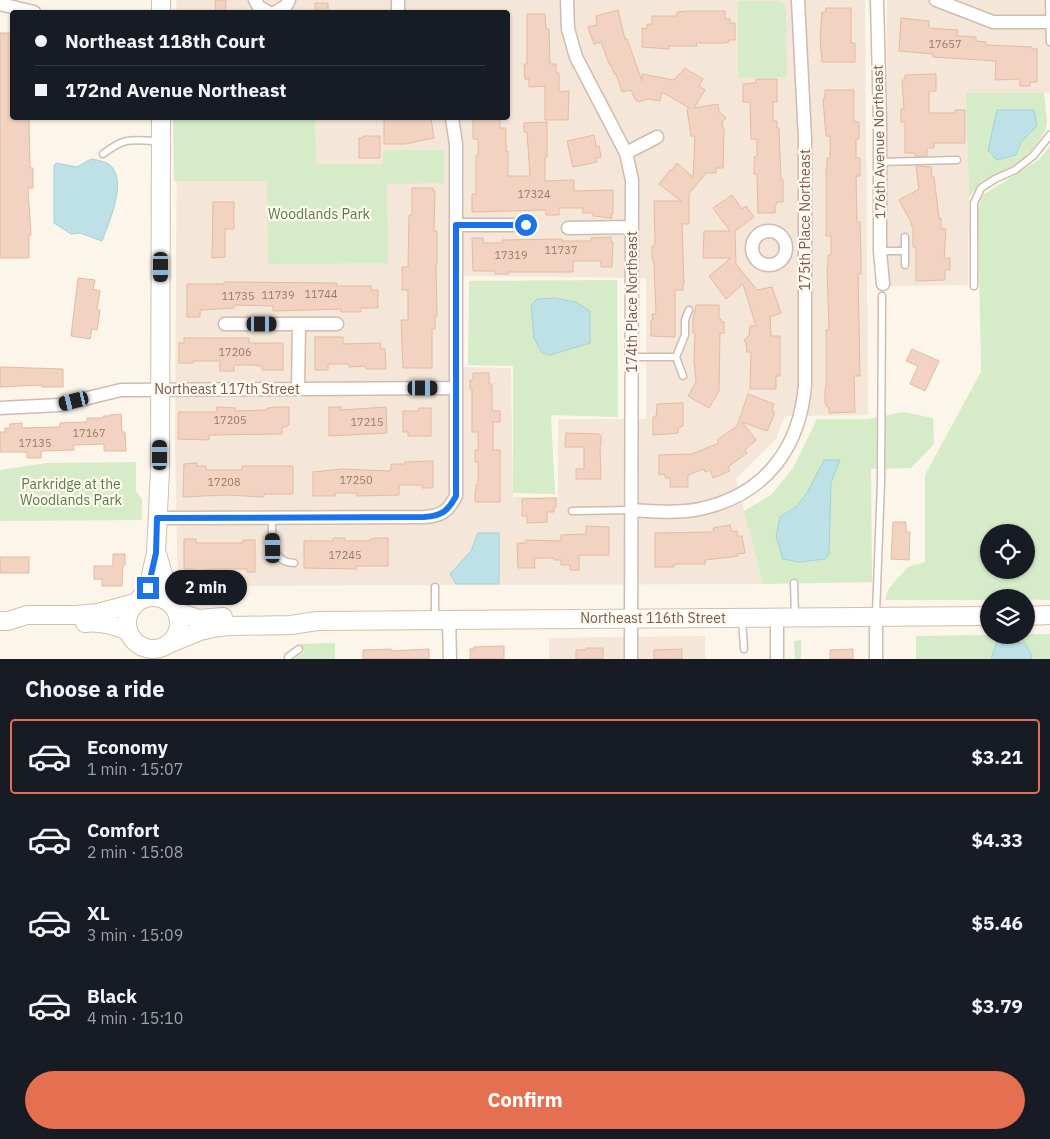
<!DOCTYPE html>
<meta charset="utf-8">
<style>
body{margin:0;font-family:"IBM Plex Sans",sans-serif;background:#20242c;color:#f1f3f6;height:100vh;display:flex;flex-direction:column;font-size:19px;white-space:nowrap}
*{box-sizing:border-box;margin:0}
p{font-size:16px;color:#9ea1a6}
.icon{flex:none;width:28px;height:28px;fill:none;stroke:currentColor;stroke-width:2;stroke-linecap:round;stroke-linejoin:round}
.map{position:relative;height:659px;overflow:hidden}
.drawer{display:flex;flex-direction:column;background:#171b24;flex:1}
.drawer>*{flex:none}
.hud{position:absolute;left:10px;top:10px;width:500px;height:110px;border-radius:5px;box-shadow:0 1px 4px #0004;display:grid;align-content:center;height:110px;padding:0 25px;background:#171b24}
.fabs{position:absolute;left:980px;top:524px;display:grid;gap:10px}
.fabs a{display:grid;place-items:center;width:55px;height:55px;border-radius:50%;background:#171b24;box-shadow:0 1px 4px #0004;font-size:25px}
.end{position:absolute;width:22px;height:22px;margin:-11px;border:6px solid #1a73e8;background:#fff;box-shadow:0 0 0 2px #fff}
.from{border-radius:50%}
.bubble{position:absolute;height:35px;border-radius:18px;background:#171b24;box-shadow:0 1px 4px #0004;font-size:16px;font-weight:800;line-height:35px;text-align:center}
.car{position:absolute;width:15px;height:30px;margin:-15px -8px;border-radius:6px;box-shadow:0 0 4px 1px #0007;background:linear-gradient(#222 24%,#8ab4d8 0 40%,#222 0 76%,#8ab4d8 0 86%,#222 0)}
.hud b{display:flex;align-items:center;gap:18px;height:48px;font-size:19px}
.hud b+b{border-top:1px solid #363941}
.hud i{width:12px;height:12px;background:#f1f3f6}
ul{padding:0;list-style:none}
li{display:flex;align-items:center;gap:15px;height:75px;margin:0 10px 8px;padding:0 15px;border:2px solid transparent;border-radius:5px}
li div{flex:1}
li b{display:block;font-size:19px}
li em{font-style:normal;font-weight:800}
li.active{border-color:#e46f51}
li>.icon{width:45px;height:45px;stroke-width:1.5}
h2{padding:0 25px;font-size:22px;line-height:60px}
.button{display:flex;gap:10px;margin-top:auto;padding:10px 25px}
.button a{flex:1;height:58px;border-radius:30px;background:#e46f51;color:#fff;font-size:20px;font-weight:800;line-height:58px;text-align:center}
.map>svg:first-child{display:block}
.residential{fill:#f4e6d8;fill-rule:evenodd}
.green{fill:#d6ebc7;fill-rule:evenodd}
.water{fill:#bde1e6;stroke:#a4d1d8}
.building{fill:#f2d3c1;stroke:#e4baa2}
.lines{fill:none;stroke-linecap:round;stroke-linejoin:round}
.lane-casing{stroke:#cfbcae;stroke-width:9}
.street-casing{stroke:#cfbcae;stroke-width:15}
.secondary-casing{stroke:#d4beae;stroke-width:20}
.lane{stroke:#fff;stroke-width:6}
.street{stroke:#fff;stroke-width:12}
.secondary{stroke:#fff;stroke-width:18}
.route{stroke:#1a73e8;stroke-width:6}
.labels{text-anchor:middle;stroke-width:4.5;stroke-linejoin:round;paint-order:stroke}
.number-label{font-size:11px;fill:#967969}
.street-label{font-size:14px;fill:#775b4c;stroke:#fff9f0}
.park-label{font-size:14px;fill:#567d44;stroke:#fff9f0}
</style>
<div class="map">
<svg width="1050" height="659" viewBox="0 0 1050 659">
<rect width="100%" height="100%" fill="#fcf5e9"/>
<path class="residential" d="M176 0H865L868 415 785 416 776 439 736 479 763 584 178 586 175 449 177 118H508V12H177ZM449 276 646 278V419H558V497H514L513 507 511 368 450 367Z
M887 0H1050V93L966 94 969 197 968 285 886 286Z
M705 636V659H549V638Z"/>
<path class="green" d="M738 1H778L783 3 786 9 787 77 738 78Z
M966 93H1044L1047 122 1045 132 1034 148 1022 160 1004 171 981 182 969 197ZM1037 126 1021 142 1016 155 997 160 988 152Z
M173 118H315L316 164H383V150H444V183L387 184 388 263 268 264 267 181H174Z
M1050 146V600L989 598V600H885L889 588 908 567 925 562V475L981 372 978 209 983 195 1040 159ZM989 532H1026V570H989Z
M617 280 618 417 551 415 555 494 513 493V366L468 365 469 281Z
M903 412 933 418 934 444 911 468 871 469 872 582 763 584 744 511 771 495 793 468 817 419H868Z
M136 462V491L142 499V520L0 521V470L47 463Z
M1050 634V659H1031L1032 656 1025 643 997 642 991 659H916V636Z
M801 640V659H795L794 641Z
M335 643V659H294L305 651 300 644Z"/>
<path class="water" d="M997 110H1034L1037 126 1021 142 1016 155 997 160 988 151Z
M91 159C96 160 105 161 110 165 128 181 109 222 102 241L80 233 71 234 54 223V166L56 163 77 167Z
M554 298 576 302 590 311V343L550 355 542 353 534 338 531 305 537 299Z
M824 460H840L831 483 829 554 825 559 799 562 783 559 776 536 780 517 797 506 807 493Z
M478 533H499V584H456L450 574 471 551Z
M997 642 1025 643 1032 656 1031 659H991Z"/>
<path class="building" d="M215 0H226V12H216Z
M315 3H328V12H315Z
M826 8H851V43H855V62H822L820 39 822 12H825Z
M618 10 625 39H627L642 81V74L674 80 685 68 703 79 699 86 705 90 694 108 718 104 719 112 726 118 722 122 724 131 723 168H716V173H706L689 194V224H682L684 284H683V290H675V337L651 336V320H653L652 314H656L654 264 652 258V246H654L655 242 654 201H681L659 184 670 170 671 171 677 163 693 177 695 136H691L687 109 689 108 662 92 660 101 648 99 639 102 638 100 636 101 631 90 622 92 616 74 615 75 611 65 610 66 601 42 594 44 588 27 597 25 596 16Z
M688 11H725V19H730V23H735V40H728L729 42 723 43H696L697 46H669V49L642 47V28L647 29V24H652V16H677V12Z
M527 14H545L546 29H549L550 64H556V73H559V92L569 91 568 120H545V86L529 87V79H525L524 64H527Z
M901 18 929 21V28L958 30 957 36 976 37V41L986 42V45L1032 47V49H1037V82H1030V86H1020V79L995 80 996 61 933 57V54L899 51Z
M0 33H12V118H29L30 168H33V188H28L31 235H29V258H0Z
M936 74V91H929V113H955V110H965V143H934V148H927V156H915V153H905V122H901V109H904L902 80H905V75Z
M756 79H777V102H773V121H777V128H779L781 180H783V202H777V204H775V213H758L757 174H754V157L757 156V139H751L750 102H743V84L756 83Z
M825 90H854V122H859V139H856V158H860V176H856L857 222H860L861 255V274H858L860 376H854L855 412 829 413V407H827L826 404H825V391L826 386V330H829L827 266H828V255H831V236H826V168H827V158H830V136H826L823 99H825Z
M384 118H431L434 138 405 144H384Z
M473 118H500V128H506V151H508V176H530L527 132H524V123L547 122V157H545V181L574 180V191L613 190V214H611L612 218 593 216V213H583V208H559V215H546V210L472 212V194H476V156H478V139H473Z
M594 135 596 146H599L601 157 596 158 597 162 573 167 567 141Z
M363 136H380V158H359V138H363Z
M916 166 931 167 932 177H934L939 218H941V229H946L944 259 950 258V270H945V280L916 281V247H913V226H911V222L899 200 919 189Z
M412 188H433V191H435L434 231H437V264H436L437 316H435V329H432V368H403L401 320H408V290H402V267H408L409 215H412Z
M732 195 742 209 746 206 754 217 735 231 736 264 757 290 772 287 781 313 770 317 771 336H780V376H776V389H750L751 352H747L746 343 744 340 749 336 750 326H756L743 284 726 299 709 276 731 258H703L704 231H730L713 208Z
M213 202H234V229H225V257L212 258Z
M611 237V242H613L612 267H601V261H573V272H508V274H495V271H473L472 238H483V243H502V240L562 239V241H591V238Z
M78 278 95 280 93 289 100 291 97 310H100L97 330 92 329 90 339 71 336Z
M224 282 337 283V286H371V290H378V308H361V312H341V309L273 311V306L234 305V308L200 310V317H187V284H224Z
M696 305H719V318L721 319V322H724V333H720L719 391 709 408 688 396 696 382 694 361 695 333H693V321Z
M315 337H343V344L380 343 381 349H385L386 369H366L365 366 349 367V364H328V370H315Z
M184 338H249V343H283V370H262V366L253 365H234V371H220V361H193V363H179V343H184Z
M912 349 939 361 925 391 910 384 918 366 906 361Z
M0 367 63 369V387H42V385L0 387Z
M473 373H489V384H492V411H500V422H493V450H500V502H475V490H476V485H478V462H475V450H478V432H472V389H470V380H473Z
M748 394 774 404 772 410 774 411V415L767 431 742 422 756 440 745 450 747 453 728 467 730 471 713 478 710 470 705 472 704 469 688 475V487H670V478H665V474L659 475V455L692 454 719 443 717 440 737 426Z
M683 403V426L678 428V433L653 435V417H656L657 404Z
M217 407 235 408V411L267 410V408L276 407H289V425H287V427H282V434L209 435V440L178 439V415H179V412H215L217 411Z
M329 407H341V410L386 407 387 433 329 436Z
M419 408H431V436H408V432H403V411H419Z
M121 414 122 432H125L126 451H104V444L73 445 74 450 41 451V458H27V452H0V432H5V428H10V424L22 423V428L60 427V423L87 422V418H103V416H109V415Z
M566 433 598 434 601 436V445L600 446 601 479H576V469H584V447H565Z
M433 461V488H422V485H399V495L357 496V493H335V496H313V472L342 469 389 471 391 470V464H405V462Z
M197 463V466H206V470H242V466H293V494H264V497L225 495 183 497 184 464Z
M556 498V507H554V512H547V522L527 523V516H522V499Z
M893 522H906V532H910L909 560 891 559Z
M730 525 732 532 737 531V536H742L745 553 737 554 738 556 705 560V564H674V567H655V533L714 532 713 528Z
M586 526 609 527V555H579V570H570V565H561V560H554V558H534L535 568H518L517 543H526V540L561 541V535L586 534Z
M333 538H345V541H370V539H375V538H388V566H356V569L304 568V541H333Z
M184 539H196V543H243V540H255V572H247V569H212L205 570 204 574 194 573V569H184Z
M113 554H125V565H123L122 586H102V579H94V566H113Z
M0 557H29V573H0Z
M504 646V659H470V649H474V647Z
M586 648H603V659H576V650H586Z
M391 649V651L429 649V659H363V650Z
M682 649V659H654V650Z
M853 649V659H830V650Z"/>
<g class="lines">
<g class="lane-casing">
<path id="lane" d="M1049 0 1050 42
M103 154C127 135 133 141 160 141
M880 162 957 160
M905 237V265
M880 251H905
M974 286V203L981 188 995 179 1015 170 1033 156 1050 135
M632 357H676L685 335V320L689 310
M676 357 683 376
M572 511 631 510
M272 517C272 536 269 562 294 563
M794 583 795 617
M876 614 881 482 882 296
M435 619V587
M742 619 744 649
M288 659V657L299 649"/>
</g>
<g class="street-casing">
<path id="street" d="M255 0 259 7 268 12
M398 0V12
M567 0 568 29 576 57 626 153 632 180 631 659
M877 0 880 123V251L883 284
M936 0 993 22H1049
M0 4 34 12
M276 12 286 6 289 0
M626 153 657 137
M456 225H526
M568 228 632 227
M752 248a17 17 0 1 1 34 0a17 17 0 1 1-34 0Z
M225 324H299L298 389
M299 324H337
M0 408 59 405 121 390 456 388
M631 510C655 511 681 514 704 508 767 493 800 446 805 385V139L798 0
M157 518 424 517C442 516 448 511 456 496V144L452 118
M777 618V659
M876 618V659
M449 619 450 659"/>
</g>
<g class="secondary-casing">
<path id="secondary" d="M161 12V0
M158 557 167 589 175 608
M127 623a26 26 0 1 1 52 0a26 26 0 1 1-52 0Z
M138 601 148 588 156 553 160 471 161 118
M177 612 199 619 223 617
M1026 616 1050 615
M0 621H8L27 615H77L98 613 135 603
M85 623C100 621 114 625 128 631
M171 643 200 631 218 627 232 626 291 625 317 621 989 616"/>
</g>
<use href="#lane" class="lane"/>
<use href="#street" class="street"/>
<use href="#secondary" class="secondary"/>
</g>
<g class="lines">
<path class="route" d="M148 588 156 553 157 518 424 517C442 516 448 511 456 496V225H526"/>
</g>
<g class="labels">
<g class="number-label">
<text x="945" y="48">17657</text>
<text x="534" y="198">17324</text>
<text x="561" y="254">11737</text>
<text x="511" y="259">17319</text>
<text x="321" y="298">11744</text>
<text x="278" y="299">11739</text>
<text x="238" y="300">11735</text>
<text x="235" y="356">17206</text>
<text x="230" y="424">17205</text>
<text x="367" y="426">17215</text>
<text x="89" y="437">17167</text>
<text x="35" y="447">17135</text>
<text x="356" y="484">17250</text>
<text x="224" y="486">17208</text>
<text x="345" y="559">17245</text>
</g>
<g class="street-label">
<text transform="translate(879 142) rotate(-91)" y="5">176th Avenue Northeast</text>
<text transform="translate(805 220) rotate(-90)" y="5">175th Place Northeast</text>
<text transform="translate(632 302) rotate(-90)" y="5">174th Place Northeast</text>
<text x="227" y="394">Northeast 117th Street</text>
<text x="653" y="623">Northeast 116th Street</text>
</g>
<g class="park-label">
<text x="319" y="219">Woodlands Park</text>
<text x="71" y="489">Parkridge at the<tspan x="71" dy="16">Woodlands Park</tspan></text>
</g>
</g>
</svg>
<div class="fabs">
<a><svg class="icon" aria-label="locate" viewBox="0 0 24 24"><circle cx="12" cy="12" r="6"/><path d="M12 2v4M12 18v4M2 12h4M18 12h4"/></svg></a>
<a><svg class="icon" aria-label="layers" viewBox="0 0 24 24"><path d="M12 4l9 5-9 5-9-5zM3 14l9 5 9-5"/></svg></a>
</div>
<i class="end from" style="left:526px;top:225px"></i>
<i class="end" style="left:148px;top:588px"></i>
<div class="bubble" style="left:165px;top:570px;width:82px">2 min</div>
<i class="car" style="left:161px;top:267px;rotate:180deg"></i>
<i class="car" style="left:262px;top:324px;rotate:90deg"></i>
<i class="car" style="left:423px;top:388px;rotate:90deg"></i>
<i class="car" style="left:74px;top:401px;rotate:256deg"></i>
<i class="car" style="left:160px;top:455px;rotate:0deg"></i>
<i class="car" style="left:273px;top:548px;rotate:359deg"></i>
<div class="hud">
<b><i class="from"></i>Northeast 118th Court</b>
<b><i></i>172nd Avenue Northeast</b>
</div>
</div>
<section class="drawer">
<h2>Choose a ride</h2>
<ul>
<li class="active"><svg class="icon" aria-label="car" viewBox="0 0 24 24"><path d="M5 17H2v-5l4-1 3-4h7l3 4 3 1v5h-3M9 17h6M6 11h13"/><circle cx="7" cy="17" r="2"/><circle cx="17" cy="17" r="2"/></svg><div><b>Economy</b><p>1 min · 15:07</p></div><em>$3.21</em></li>
<li><svg class="icon" aria-label="car" viewBox="0 0 24 24"><path d="M5 17H2v-5l4-1 3-4h7l3 4 3 1v5h-3M9 17h6M6 11h13"/><circle cx="7" cy="17" r="2"/><circle cx="17" cy="17" r="2"/></svg><div><b>Comfort</b><p>2 min · 15:08</p></div><em>$4.33</em></li>
<li><svg class="icon" aria-label="car" viewBox="0 0 24 24"><path d="M5 17H2v-5l4-1 3-4h7l3 4 3 1v5h-3M9 17h6M6 11h13"/><circle cx="7" cy="17" r="2"/><circle cx="17" cy="17" r="2"/></svg><div><b>XL</b><p>3 min · 15:09</p></div><em>$5.46</em></li>
<li><svg class="icon" aria-label="car" viewBox="0 0 24 24"><path d="M5 17H2v-5l4-1 3-4h7l3 4 3 1v5h-3M9 17h6M6 11h13"/><circle cx="7" cy="17" r="2"/><circle cx="17" cy="17" r="2"/></svg><div><b>Black</b><p>4 min · 15:10</p></div><em>$3.79</em></li>
</ul>
<div class="button"><a>Confirm</a></div>
</section>
